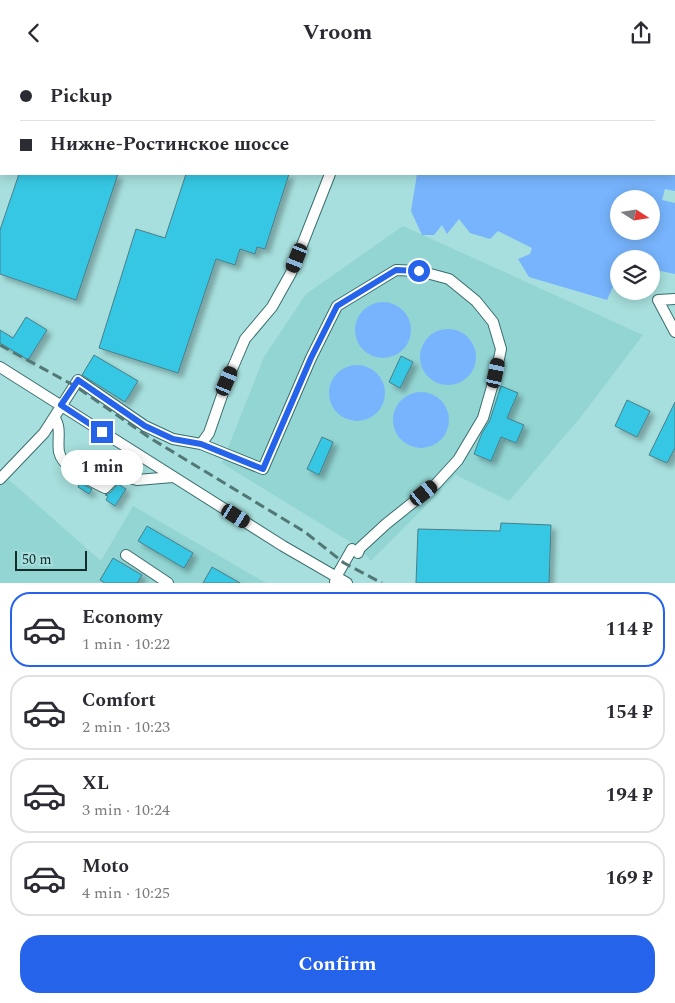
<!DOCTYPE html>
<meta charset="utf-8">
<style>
body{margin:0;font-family:Spectral,serif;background:#f2f2f3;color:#2b2b33;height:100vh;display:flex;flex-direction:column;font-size:19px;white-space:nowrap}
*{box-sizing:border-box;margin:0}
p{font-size:16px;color:#7c7c81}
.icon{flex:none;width:28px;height:28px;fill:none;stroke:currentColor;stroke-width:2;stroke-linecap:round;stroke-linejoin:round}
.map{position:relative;height:518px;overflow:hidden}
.panel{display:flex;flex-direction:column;background:#fff;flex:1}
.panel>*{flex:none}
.banner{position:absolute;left:0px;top:0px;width:675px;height:110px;box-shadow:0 2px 12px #0003;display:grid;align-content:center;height:110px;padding:0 20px;background:#fff}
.needle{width:32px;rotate:102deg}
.controls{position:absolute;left:610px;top:125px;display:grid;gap:10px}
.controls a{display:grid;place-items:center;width:50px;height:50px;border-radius:50%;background:#fff;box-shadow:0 2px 12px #0003;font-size:25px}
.scale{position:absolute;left:15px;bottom:12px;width:72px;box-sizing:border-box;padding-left:5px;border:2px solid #152c2b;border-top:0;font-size:14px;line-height:18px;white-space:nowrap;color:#152c2b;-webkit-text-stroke:4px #a6dfdd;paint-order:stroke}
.end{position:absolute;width:22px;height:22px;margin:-11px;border:6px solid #2563eb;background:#fff;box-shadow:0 0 0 2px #fff}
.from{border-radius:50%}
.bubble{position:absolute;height:35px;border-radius:18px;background:#fff;box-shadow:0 2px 12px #0003;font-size:16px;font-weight:700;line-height:35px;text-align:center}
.car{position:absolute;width:15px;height:30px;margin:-15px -8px;border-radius:6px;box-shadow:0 0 4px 1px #0007;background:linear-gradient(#222 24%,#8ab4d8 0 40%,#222 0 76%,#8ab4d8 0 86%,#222 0)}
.banner b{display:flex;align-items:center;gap:18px;height:48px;font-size:19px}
.banner b+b{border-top:1px solid #e1e1e2}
.banner i{width:12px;height:12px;background:#2b2b33}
ul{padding:9px 0 0;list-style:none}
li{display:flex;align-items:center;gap:15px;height:75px;margin:0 10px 8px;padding:0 10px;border:2px solid #e1e1e2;border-radius:20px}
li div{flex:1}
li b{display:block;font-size:19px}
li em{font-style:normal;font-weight:700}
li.on{border-color:#2563eb}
li>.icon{width:45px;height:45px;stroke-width:1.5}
.action{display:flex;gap:10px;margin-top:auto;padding:10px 20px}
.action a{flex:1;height:58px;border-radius:20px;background:#2563eb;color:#fff;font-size:20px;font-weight:700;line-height:58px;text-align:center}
header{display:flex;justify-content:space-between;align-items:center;height:65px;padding:0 20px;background:#fff;font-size:22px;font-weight:700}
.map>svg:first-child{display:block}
.built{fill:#92d5d3}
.water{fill:#77b4fd;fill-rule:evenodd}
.pier{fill:#a6dfdd}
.building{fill:#35c7e3;stroke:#4a7e89;filter:url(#shadow)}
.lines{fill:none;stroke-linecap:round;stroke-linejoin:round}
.minor-casing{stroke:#386e6d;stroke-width:12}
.minor{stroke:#fff;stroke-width:10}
.rail{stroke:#527876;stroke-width:3;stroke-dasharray:10 5;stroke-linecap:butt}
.route{stroke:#2563eb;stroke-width:6}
</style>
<header><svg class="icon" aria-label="back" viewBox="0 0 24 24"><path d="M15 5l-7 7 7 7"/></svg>Vroom<svg class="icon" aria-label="share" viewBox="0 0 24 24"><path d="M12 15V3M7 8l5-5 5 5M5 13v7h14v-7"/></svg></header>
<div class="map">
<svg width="675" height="518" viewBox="0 0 675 518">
<defs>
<filter id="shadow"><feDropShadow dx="4.5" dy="4.5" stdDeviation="2.5" flood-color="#0004"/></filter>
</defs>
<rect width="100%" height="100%" fill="#a6dfdd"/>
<path class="built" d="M403 161 643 270 580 353 509 436 456 410 371 496 360 483 222 398 264 292 306 229Z
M0 407 101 496 133 441 266 518H0Z"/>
<path class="water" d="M420 0H675V209L651 204V194H619V213L616 215 607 235 529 212 518 194 530 189 532 183 498 166 490 174 470 168 459 154 447 169 442 160 434 170H422L411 146 417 109H674V1H420ZM619 134H651V166H619Z
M355 265a28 28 0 1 1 56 0a28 28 0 1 1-56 0Z
M420 292a28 28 0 1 1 56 0a28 28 0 1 1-56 0Z
M329 328a28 28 0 1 1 56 0a28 28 0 1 1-56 0Z
M393 355a28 28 0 1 1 56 0a28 28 0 1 1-56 0Z"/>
<path class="pier" d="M665 124 675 126V138L662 135Z"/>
<path class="building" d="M19 109H118L76 235 0 209V165Z
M186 109H289L265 184 257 182 255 189 240 184 235 200 216 194 178 308 99 283 136 164 165 173Z
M26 252 47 265 28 295 0 278V265L13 273Z
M94 290 138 316 125 337 82 310Z
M401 291 413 297 400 323 389 317Z
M501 321 518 328 507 353 524 360 516 378 501 372 491 396 474 389 482 368 490 355Z
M627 335 650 346 637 372 615 361Z
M675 337V383L667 398 649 390Z
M322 372 333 377 319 410 307 404Z
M91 400 103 407 99 413 87 406Z
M80 418 92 424 89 429 78 422Z
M118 419 126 424 115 441 106 435 108 431 105 430 110 428Z
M501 458 551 460 549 518H416L418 464 500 466Z
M147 461 193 488 184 503 138 476Z
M113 493 142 510 137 518H105L100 515Z
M212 502 240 518H203Z"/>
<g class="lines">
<g class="minor-casing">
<path id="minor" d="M368 1V0
M675 234 658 235 675 267
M0 302 283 481 347 518
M54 352C62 363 57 374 59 387 62 403 91 416 105 423L118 410 137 415 173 412
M201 379 209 368 227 316 245 274 272 242 291 208 330 109
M0 414 44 368 78 315 145 361 173 374 201 379 263 404 311 293 337 241 396 205 419 206 449 214 476 236 493 257 501 284 496 308 483 353 458 395 436 419 386 459 360 483 358 488
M126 490 168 518
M335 517 336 512 352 484"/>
</g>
<use href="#minor" class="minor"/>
<path class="rail" d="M0 280 75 321 150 373 305 467 344 498 382 518"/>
</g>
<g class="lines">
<path class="route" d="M102 367 61 340 78 315 145 361 173 374 201 379 263 404 311 293 337 241 396 205 419 206"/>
</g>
</svg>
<div class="controls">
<a><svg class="needle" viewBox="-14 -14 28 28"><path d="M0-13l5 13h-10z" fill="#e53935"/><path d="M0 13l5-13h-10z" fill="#7c7c81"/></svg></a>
<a><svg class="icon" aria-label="layers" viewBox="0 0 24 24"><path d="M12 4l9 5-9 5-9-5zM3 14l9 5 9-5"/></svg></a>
</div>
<div class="scale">50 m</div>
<i class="end from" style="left:419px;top:206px"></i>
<i class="end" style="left:102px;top:367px"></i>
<div class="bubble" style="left:61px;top:385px;width:82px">1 min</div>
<i class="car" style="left:297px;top:193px;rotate:202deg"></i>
<i class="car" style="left:496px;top:308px;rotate:12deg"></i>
<i class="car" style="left:227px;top:316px;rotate:23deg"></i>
<i class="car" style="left:424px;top:428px;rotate:51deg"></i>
<i class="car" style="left:236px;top:451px;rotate:122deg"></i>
<div class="banner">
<b><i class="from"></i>Pickup</b>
<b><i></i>Нижне-Ростинское шоссе</b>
</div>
</div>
<section class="panel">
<ul>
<li class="on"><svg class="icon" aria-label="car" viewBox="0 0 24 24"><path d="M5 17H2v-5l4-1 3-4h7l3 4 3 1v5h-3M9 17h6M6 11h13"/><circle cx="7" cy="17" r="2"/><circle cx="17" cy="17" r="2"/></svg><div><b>Economy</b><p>1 min · 10:22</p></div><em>114 ₽</em></li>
<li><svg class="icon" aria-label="car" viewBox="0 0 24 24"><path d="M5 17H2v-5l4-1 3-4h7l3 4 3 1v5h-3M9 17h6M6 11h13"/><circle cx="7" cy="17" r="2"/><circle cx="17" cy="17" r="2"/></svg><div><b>Comfort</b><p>2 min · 10:23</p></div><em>154 ₽</em></li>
<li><svg class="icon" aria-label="car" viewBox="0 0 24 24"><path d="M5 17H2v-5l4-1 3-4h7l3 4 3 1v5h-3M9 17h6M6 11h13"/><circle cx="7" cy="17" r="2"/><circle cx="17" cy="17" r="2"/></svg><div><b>XL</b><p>3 min · 10:24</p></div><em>194 ₽</em></li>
<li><svg class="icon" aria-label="car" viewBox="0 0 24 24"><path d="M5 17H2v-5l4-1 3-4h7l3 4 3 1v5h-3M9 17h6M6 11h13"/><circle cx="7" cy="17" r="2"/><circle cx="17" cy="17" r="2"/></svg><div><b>Moto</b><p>4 min · 10:25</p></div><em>169 ₽</em></li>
</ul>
<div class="action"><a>Confirm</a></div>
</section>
